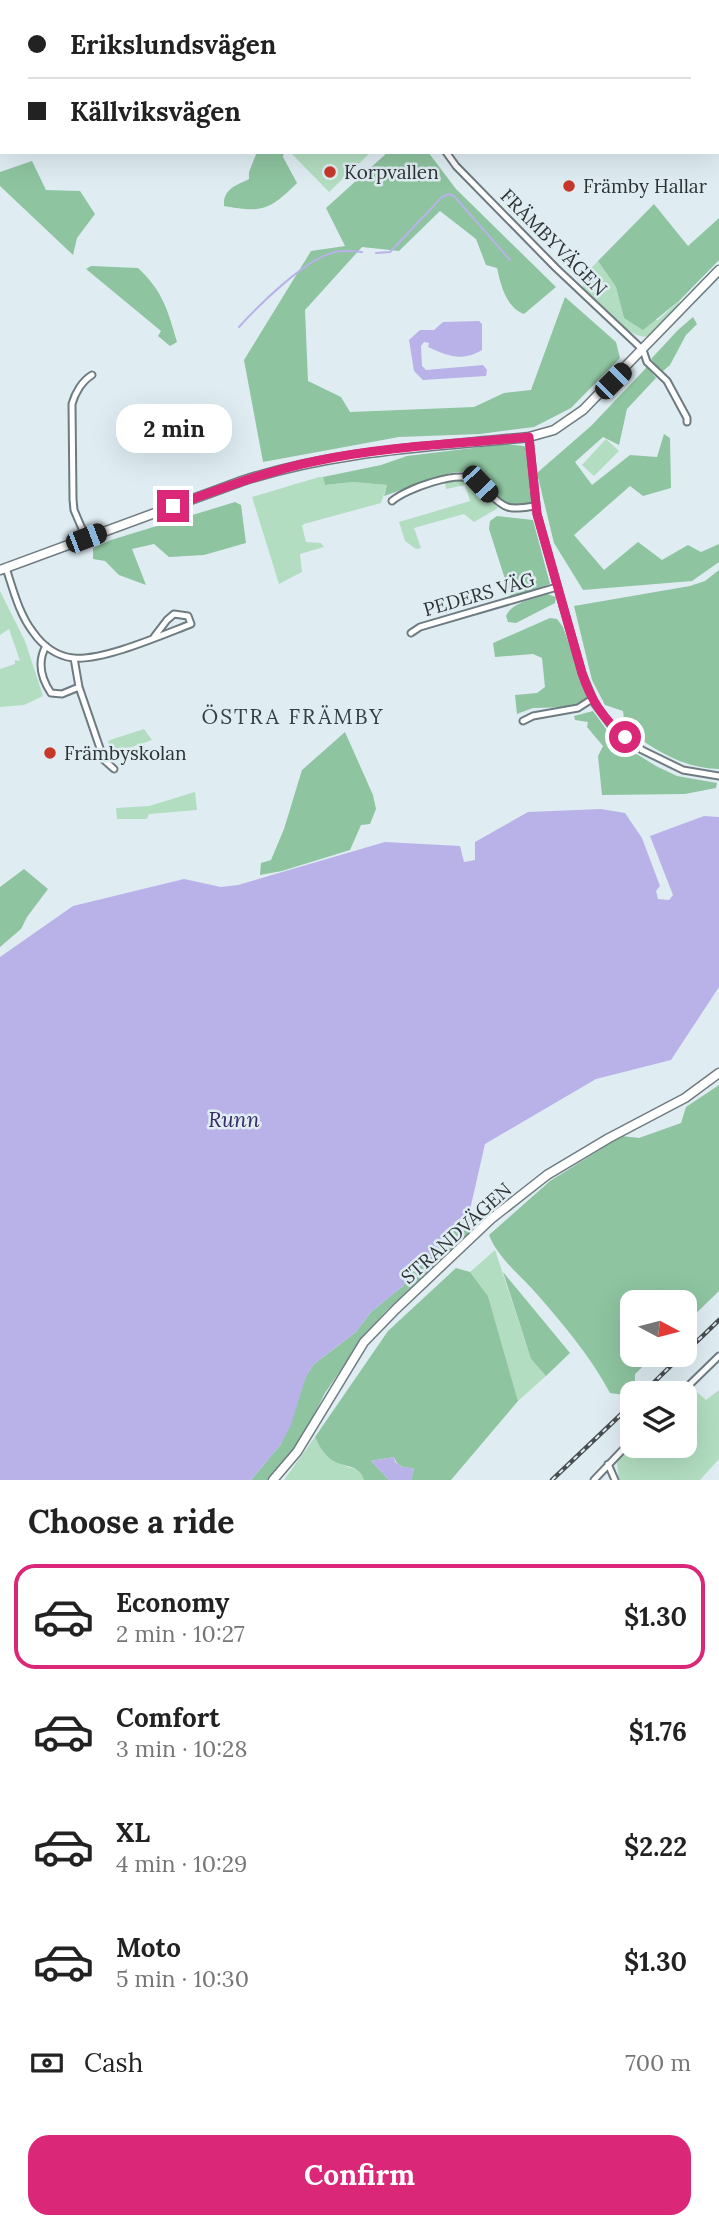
<!DOCTYPE html>
<meta charset="utf-8">
<style>
body{margin:0;font-family:Lora,serif;background:#f6f6f6;color:#222;height:100vh;display:flex;flex-direction:column;font-size:26px;white-space:nowrap}
*{box-sizing:border-box;margin:0}
p{font-size:23px;color:#767676}
.icon{flex:none;width:38px;height:38px;fill:none;stroke:currentColor;stroke-width:2;stroke-linecap:round;stroke-linejoin:round}
.map{position:relative;height:1480px;overflow:hidden}
.panel{display:flex;flex-direction:column;background:#fff;flex:1}
.panel>*{flex:none}
.banner{position:absolute;left:0px;top:0px;width:719px;height:154px;box-shadow:0 7px 28px #0002;display:grid;align-content:center;height:154px;padding:0 28px;background:#fff}
.needle{width:46px;rotate:97deg}
.controls{position:absolute;left:620px;top:1290px;display:grid;gap:14px}
.controls a{display:grid;place-items:center;width:77px;height:77px;border-radius:14px;background:#fff;box-shadow:0 7px 28px #0002;font-size:35px}
.end{position:absolute;width:32px;height:32px;margin:-16px;border:9px solid #db2777;background:#fff;box-shadow:0 0 0 4px #fff}
.from{border-radius:50%}
.bubble{position:absolute;height:49px;border-radius:21px;background:#fff;box-shadow:0 7px 28px #0002;font-size:23px;font-weight:800;line-height:49px;text-align:center}
.car{position:absolute;width:21px;height:42px;margin:-21px -10px;border-radius:9px;box-shadow:0 0 5px 2px #0007;background:linear-gradient(#222 24%,#8ab4d8 0 40%,#222 0 76%,#8ab4d8 0 86%,#222 0)}
.banner b{display:flex;align-items:center;gap:24px;height:66px;font-size:26px}
.banner b+b{border-top:2px solid #e0e0e0}
.banner i{width:18px;height:18px;background:#222}
ul{padding:0;list-style:none}
li{display:flex;align-items:center;gap:21px;height:105px;margin:0 14px 10px;padding:0 14px;border:4px solid transparent;border-radius:21px}
li div{flex:1}
li b{display:block;font-size:26px}
li em{font-style:normal;font-weight:800}
li.selected{border-color:#db2777}
li>.icon{width:63px;height:63px;stroke-width:1.5}
h2{padding:0 28px;font-size:32px;line-height:84px}
.pay{display:flex;align-items:center;gap:18px;height:77px;padding:0 28px;font-size:26px}
.pay p{margin-inline-start:auto}
.action{display:flex;gap:14px;margin-top:auto;padding:14px 28px}
.action a{flex:1;height:80px;border-radius:21px;background:#db2777;color:#fff;font-size:28px;font-weight:800;line-height:80px;text-align:center}
.map>svg:first-child{display:block}
.green{fill:#b2ddc0}
.forest{fill:#8ec4a0}
.water{fill:#b8b2e9}
.lines{fill:none;stroke-linecap:round;stroke-linejoin:round}
.stream{stroke:#b8b2e9;stroke-width:2}
.street-casing{stroke:#6e7b80;stroke-width:9}
.secondary-casing{stroke:#6e7b80;stroke-width:11}
.street{stroke:#fff;stroke-width:5}
.secondary{stroke:#fff;stroke-width:8}
.rail-casing{stroke:#484e51;stroke-width:4.5}
.rail{stroke:#dfedf3;stroke-width:2;stroke-dasharray:5;stroke-linecap:butt}
.route{stroke:#db2777;stroke-width:9}
.poi-dot{fill:#c6392a;stroke:#dfedf3;stroke-width:2.5}
.labels{text-anchor:middle;stroke-width:5;stroke-linejoin:round;paint-order:stroke}
.poi-label{font-size:19px;fill:#2d3234;stroke:#dfedf3;text-anchor:start}
.street-label{font-size:19px;fill:#2d3234;stroke:#dfedf3}
.neighbourhood-label{font-size:21px;letter-spacing:2px;fill:#333f43;stroke:#dfedf3}
.water-label{font-size:21px;font-style:italic;fill:#392b6b;stroke:#dfedf3}
</style>
<div class="map">
<svg width="719" height="1480" viewBox="0 0 719 1480">
<rect width="100%" height="100%" fill="#dfedf3"/>
<path class="green" d="M290 152H371L329 192Z
M598 261 616 287 624 318 658 320 680 300 679 303C670 313 660 330 648 336 634 343 592 301 583 289L584 275Z
M606 439 619 451 594 476 582 465Z
M319 477H323L325 485 353 482 387 485 381 503 304 524 302 526 306 542 321 543 324 547 300 554 302 572 279 584 252 497Z
M460 479 475 483 498 508 474 522 464 514 414 528 421 548 416 549 405 541 399 522 470 501 465 485 446 489 445 483Z
M0 591 25 641 43 696 24 705 0 707V669L15 664V660L20 661 9 629 0 635Z
M144 729 152 740 126 749 119 759 112 753 108 742 110 740Z
M195 792 197 810 149 814 147 819H117L116 808 149 806Z
M495 1250 531 1359 546 1376 518 1401 488 1296 470 1272Z
M691 1387 706 1400 719 1390V1459L700 1480H619L617 1462 632 1443V1446H684V1393Z
M315 1437C321 1449 331 1459 343 1465 353 1470 361 1467 364 1480H284Z"/>
<path class="forest" d="M257 152H284L283 157 297 183C270 210 262 213 224 206 223 189 235 186 249 179V172Z
M388 152H428L456 189 556 287 524 314C506 307 501 286 497 268L486 265 476 239 440 211 399 251 362 247 305 310 308 381 341 397 350 412 474 407 504 393 531 390 565 297 616 342 620 358 571 408 534 427 480 434 399 437 263 462 244 360 311 251 345 246 326 208Z
M32 161 46 190 80 191 95 214 77 238 73 255 0 186V172Z
M654 204 688 246 719 218V260L680 300 643 330 624 318 616 287 598 261Z
M91 266 138 268C163 291 168 311 177 342L170 346 158 336 161 331 86 269Z
M693 317 697 324 686 335 670 365 662 372 651 359 678 330Z
M647 367 656 378 627 409 619 445 603 437 575 462 592 485 630 455 657 457 664 434 670 438 671 488 643 496 630 486 574 535 604 570 638 542 662 560 688 545 701 552 719 544V562L692 581 583 590 554 543 537 473 591 426Z
M506 444 524 446 529 451 532 504C488 511 501 481 473 473 451 466 406 489 384 496L387 485 353 482 325 485 323 477 381 465 407 456Z
M235 502 241 505 246 543 204 555 169 557 154 544 132 549 146 585 119 575 105 561 93 559V548L111 540Z
M497 516 533 520 550 584 511 598 489 529 490 521Z
M719 570V769C684 769 651 748 625 728L623 711 605 705 592 680 574 606 690 586 705 581Z
M547 594 556 597 555 603 516 623 508 622 506 616C512 602 534 599 547 594Z
M550 618 557 619 563 627 588 698 571 707 533 708 517 714 515 695 537 693 545 687 542 658 533 654 495 657 493 643Z
M593 711 614 740 656 766 677 776 717 783 716 788 685 794 602 795 598 756 603 746 587 727 588 722 575 720 574 716Z
M345 732 373 795 376 809 370 824 361 825 350 850 282 871 260 875 261 863 271 860 284 829 302 770Z
M24 869 48 889 27 917 21 929 0 947V887Z
M719 1085V1291L684 1325V1302H632V1354L655 1355 635 1374V1387L624 1395 610 1393C591 1357 563 1324 536 1293 520 1275 498 1258 489 1235L550 1181 622 1136 639 1138 681 1123 686 1107Z
M469 1214 478 1225 386 1311 366 1333 325 1393 302 1439 284 1464 269 1480H251L281 1444 306 1376 314 1364 356 1332 371 1312 403 1286 409 1274 429 1260 434 1251Z
M456 1268 470 1272 488 1296 518 1401 451 1480H411L414 1468C404 1468 397 1467 394 1457L371 1461 389 1480H364C360 1464 344 1468 332 1460 324 1454 319 1446 315 1437L388 1331Z
M503 1272 570 1353 546 1376 531 1359Z"/>
<path class="water" d="M479 321 482 324V350C462 362 448 356 428 347L429 343 424 342 421 346 422 366 426 370 483 365 487 370 486 376 423 380 414 371 409 340 420 330H434L443 322Z
M601 809 625 813 642 838 660 886 656 891 658 899 669 900 673 895 650 836 704 816 719 817V987L671 1060 596 1079 485 1144 469 1214 434 1251 429 1260 409 1274 403 1286 371 1312 356 1332 314 1364 306 1376 291 1425 281 1444 251 1480H0V957L73 906 184 879 221 887 238 885 385 842 460 846 464 862 475 860V842L528 812Z
M394 1457 395 1462 402 1467 414 1468 411 1480H389L371 1461Z"/>
<g class="lines">
<path class="stream" d="M376 253 390 252 442 197 449 194 454 196 510 260
M239 327C259 305 305 259 335 252 343 250 353 251 362 252"/>
<g class="street-casing">
<path id="street" d="M299 0 301 2
M195 2 199 0
M0 51 2 50
M446 152 456 166 556 268 643 350 647 362 667 381 687 418V422
M529 437 537 514 582 673 595 704 610 724 642 750 683 770 719 776
M392 501C406 489 457 470 475 480 479 482 483 487 487 491 505 510 509 510 535 506
M86 538 74 510 73 499 72 404C75 393 82 381 92 375
M6 568C13 589 19 614 33 632 42 645 56 656 73 658 103 661 162 635 191 624L188 616 174 614 167 620 154 637
M411 633 420 627 557 587
M46 646C37 662 41 678 51 693L62 694 79 687
M74 658 79 687 104 760 114 769
M523 721 533 716 578 708 592 699
M681 1393 719 1356
M608 1464 615 1480
M594 1480 632 1440"/>
</g>
<g class="secondary-casing">
<path id="secondary" d="M0 570 242 481C336 450 432 447 529 437L554 430 583 410 719 270
M273 1480 297 1452 364 1342 396 1309 491 1219 547 1175 609 1138 685 1098 719 1073"/>
</g>
<use href="#street" class="street"/>
<use href="#secondary" class="secondary"/>
<g class="rail-casing">
<path id="rail" d="M286 2 289 0
M0 139 2 138
M0 150H2
M684 1354 719 1320
M643 1393 683 1354
M552 1480 632 1404"/>
</g>
<use href="#rail" class="rail"/>
</g>
<g class="lines">
<path class="route" d="M173 506C220 489 267 471 316 461 386 446 458 444 529 437L537 514 582 673C590 699 604 720 625 737"/>
</g>
<g class="poi-dot">
<circle cx="330" cy="172" r="7"/>
<circle cx="569" cy="186" r="7"/>
<circle cx="50" cy="753" r="7"/>
</g>
<g class="labels">
<g class="poi-label">
<text x="344" y="179">Korpvallen</text>
<text x="583" y="193">Främby Hallar</text>
<text x="64" y="760">Främbyskolan</text>
</g>
<g class="street-label">
<text transform="translate(554 242) rotate(45)" y="7">FRÄMBYVÄGEN</text>
<text transform="translate(479 594) rotate(-16)" y="7">PEDERS VÄG</text>
<text transform="translate(456 1233) rotate(-42)" y="7">STRANDVÄGEN</text>
</g>
<g class="neighbourhood-label">
<text x="293" y="724">ÖSTRA FRÄMBY</text>
</g>
<g class="water-label">
<text x="234" y="1127">Runn</text>
</g>
</g>
</svg>
<div class="controls">
<a><svg class="needle" viewBox="-14 -14 28 28"><path d="M0-13l5 13h-10z" fill="#e53935"/><path d="M0 13l5-13h-10z" fill="#767676"/></svg></a>
<a><svg class="icon" aria-label="layers" viewBox="0 0 24 24"><path d="M12 4l9 5-9 5-9-5zM3 14l9 5 9-5"/></svg></a>
</div>
<i class="end from" style="left:625px;top:737px"></i>
<i class="end" style="left:173px;top:506px"></i>
<div class="bubble" style="left:116px;top:404px;width:116px">2 min</div>
<i class="car" style="left:613px;top:381px;rotate:45deg"></i>
<i class="car" style="left:480px;top:484px;rotate:137deg"></i>
<i class="car" style="left:86px;top:538px;rotate:69deg"></i>
<div class="banner">
<b><i class="from"></i>Erikslundsvägen</b>
<b><i></i>Källviksvägen</b>
</div>
</div>
<section class="panel">
<h2>Choose a ride</h2>
<ul>
<li class="selected"><svg class="icon" aria-label="car" viewBox="0 0 24 24"><path d="M5 17H2v-5l4-1 3-4h7l3 4 3 1v5h-3M9 17h6M6 11h13"/><circle cx="7" cy="17" r="2"/><circle cx="17" cy="17" r="2"/></svg><div><b>Economy</b><p>2 min · 10:27</p></div><em>$1.30</em></li>
<li><svg class="icon" aria-label="car" viewBox="0 0 24 24"><path d="M5 17H2v-5l4-1 3-4h7l3 4 3 1v5h-3M9 17h6M6 11h13"/><circle cx="7" cy="17" r="2"/><circle cx="17" cy="17" r="2"/></svg><div><b>Comfort</b><p>3 min · 10:28</p></div><em>$1.76</em></li>
<li><svg class="icon" aria-label="car" viewBox="0 0 24 24"><path d="M5 17H2v-5l4-1 3-4h7l3 4 3 1v5h-3M9 17h6M6 11h13"/><circle cx="7" cy="17" r="2"/><circle cx="17" cy="17" r="2"/></svg><div><b>XL</b><p>4 min · 10:29</p></div><em>$2.22</em></li>
<li><svg class="icon" aria-label="car" viewBox="0 0 24 24"><path d="M5 17H2v-5l4-1 3-4h7l3 4 3 1v5h-3M9 17h6M6 11h13"/><circle cx="7" cy="17" r="2"/><circle cx="17" cy="17" r="2"/></svg><div><b>Moto</b><p>5 min · 10:30</p></div><em>$1.30</em></li>
</ul>
<div class="pay"><svg class="icon" aria-label="cash" viewBox="0 0 24 24"><path d="M3 7h18v10H3z"/><circle cx="12" cy="12" r="2"/></svg>Cash<p>700 m</p></div>
<div class="action"><a>Confirm</a></div>
</section>
